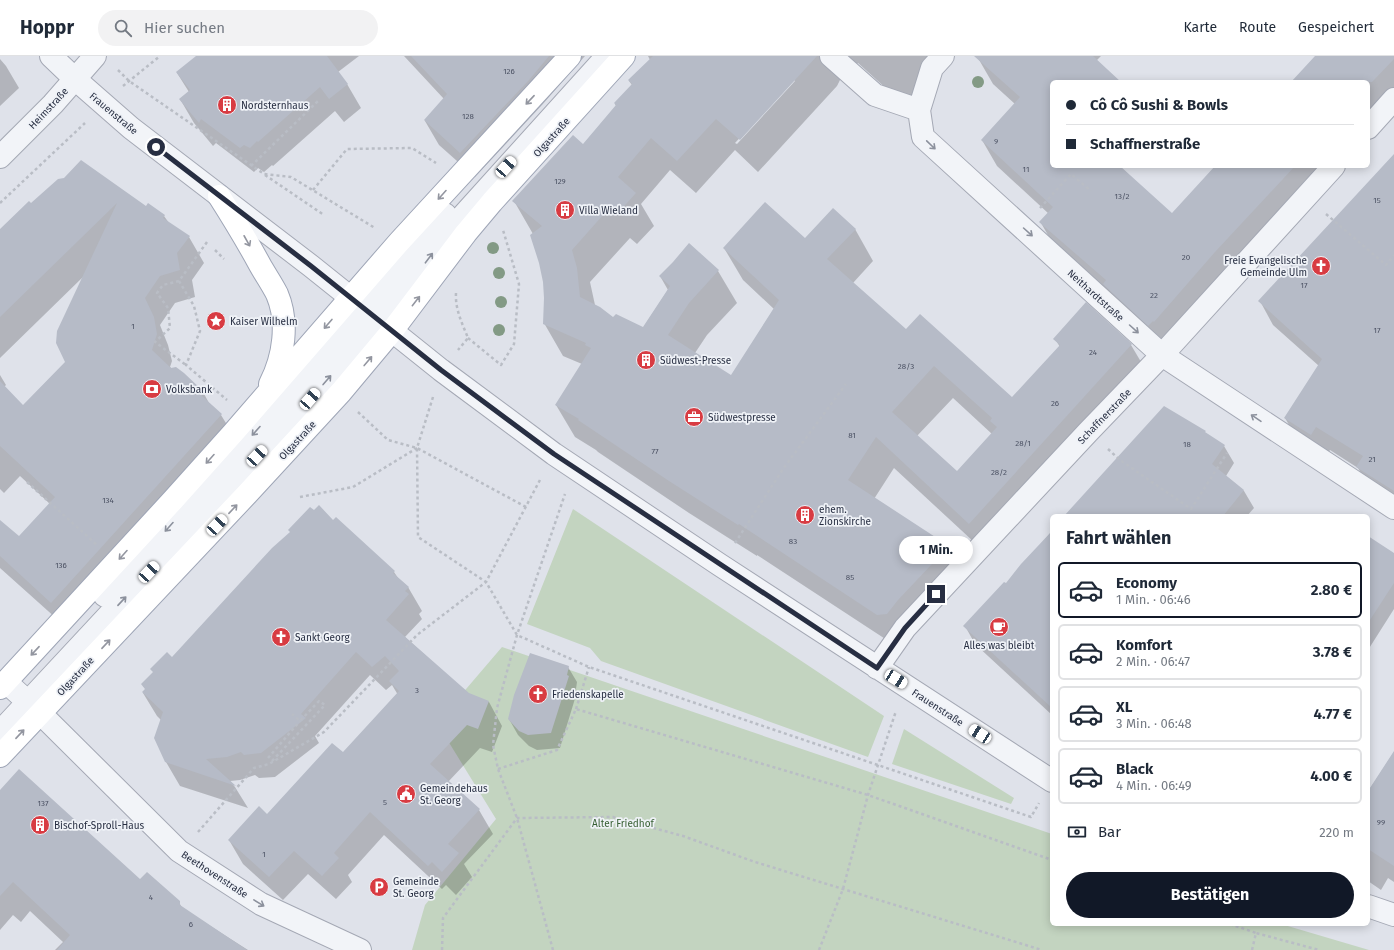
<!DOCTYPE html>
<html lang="de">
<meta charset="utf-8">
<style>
body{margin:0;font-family:"Fira Sans",sans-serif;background:#f2f2f3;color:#1f2937;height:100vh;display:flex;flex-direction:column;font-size:15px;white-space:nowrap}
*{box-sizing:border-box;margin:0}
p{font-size:13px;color:#747a83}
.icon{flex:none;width:22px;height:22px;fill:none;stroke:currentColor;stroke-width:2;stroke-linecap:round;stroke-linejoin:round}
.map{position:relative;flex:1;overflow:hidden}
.details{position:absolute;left:1050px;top:458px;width:320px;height:412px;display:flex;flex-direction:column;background:#fff;border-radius:6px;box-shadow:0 2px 10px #0003}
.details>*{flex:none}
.hud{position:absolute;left:1050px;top:24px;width:320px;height:88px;border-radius:6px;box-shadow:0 2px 10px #0003;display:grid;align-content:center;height:88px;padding:0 16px;background:#fff}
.end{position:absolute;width:18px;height:18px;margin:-9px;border:5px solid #272e42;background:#fff;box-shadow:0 0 0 2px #fff}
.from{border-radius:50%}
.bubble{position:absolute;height:28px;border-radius:14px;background:#fff;box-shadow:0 2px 10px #0003;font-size:13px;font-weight:700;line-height:28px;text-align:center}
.car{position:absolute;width:12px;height:24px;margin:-12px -6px;border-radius:5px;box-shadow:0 0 3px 1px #0007;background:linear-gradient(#fff 24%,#345 0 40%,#fff 0 76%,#345 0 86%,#fff 0)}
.hud b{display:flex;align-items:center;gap:14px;height:38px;font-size:15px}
.hud b+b{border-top:1px solid #e0e1e3}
.hud i{width:10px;height:10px;background:#1f2937}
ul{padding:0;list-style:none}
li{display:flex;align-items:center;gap:12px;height:56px;margin:0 8px 6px;padding:0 8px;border:2px solid #e0e1e3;border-radius:6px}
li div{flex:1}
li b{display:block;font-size:15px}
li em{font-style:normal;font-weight:700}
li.on{border-color:#111827}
li>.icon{width:36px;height:36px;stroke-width:1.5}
h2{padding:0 16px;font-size:18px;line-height:48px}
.pay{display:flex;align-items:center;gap:10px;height:44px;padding:0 16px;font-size:15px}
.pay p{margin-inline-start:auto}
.primary-button{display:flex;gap:8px;margin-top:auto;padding:8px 16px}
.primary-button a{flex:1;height:46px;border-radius:24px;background:#111827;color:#fff;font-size:16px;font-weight:700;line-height:46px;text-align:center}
header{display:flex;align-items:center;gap:24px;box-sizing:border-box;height:56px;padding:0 20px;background:#fff;border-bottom:1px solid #e0e1e3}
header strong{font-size:19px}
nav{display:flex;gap:22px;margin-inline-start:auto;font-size:14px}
.search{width:280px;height:36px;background:#f2f2f3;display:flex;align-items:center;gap:10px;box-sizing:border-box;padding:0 14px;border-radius:22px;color:#747a83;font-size:15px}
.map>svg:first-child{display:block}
.green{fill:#c3d4c0}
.shadow{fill:#0003;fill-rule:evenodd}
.building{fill:#b6bbc7;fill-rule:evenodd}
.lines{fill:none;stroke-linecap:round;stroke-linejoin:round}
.minor-casing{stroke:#a4a8b4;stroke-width:24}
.major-casing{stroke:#9ea5b6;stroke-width:24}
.path{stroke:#b9bdc5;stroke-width:2.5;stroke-dasharray:3 3;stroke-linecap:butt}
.minor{stroke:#f2f4f8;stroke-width:22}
.major{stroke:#fff;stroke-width:22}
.tree{fill:#839a85}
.oneway{stroke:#9396a0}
.oneway2{stroke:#8c919d}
.route{stroke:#272e42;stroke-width:5}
.labels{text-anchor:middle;stroke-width:3.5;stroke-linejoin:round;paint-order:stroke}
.number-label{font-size:8px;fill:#4b5163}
.poi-label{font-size:10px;fill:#272e42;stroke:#eff2f7;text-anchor:start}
.street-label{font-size:10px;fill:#272e42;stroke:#eff2f7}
.park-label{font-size:10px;fill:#375f33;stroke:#eff2f7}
</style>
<header>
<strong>Hoppr</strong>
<div class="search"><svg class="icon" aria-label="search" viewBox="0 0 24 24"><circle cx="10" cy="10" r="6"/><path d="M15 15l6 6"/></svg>Hier suchen</div>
<nav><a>Karte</a><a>Route</a><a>Gespeichert</a></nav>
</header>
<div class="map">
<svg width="1394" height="894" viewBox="0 0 1394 894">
<rect width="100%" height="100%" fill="#dfe2ea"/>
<path class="green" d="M573 453 884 660 868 701 601 605 590 592 527 568Z
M502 591 1052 778V868H1281L1369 894H412L425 849 496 763 437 667Z
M904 673 1014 742 1011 748 892 708Z"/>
<path class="shadow" d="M198 0H359L338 16 347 28 361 52 344 66 335 55 273 110 272 109 264 116 258 112 254 116 216 87 213 90 194 67 180 43 189 36 177 17Z
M404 0H585L542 49 475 121 439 89 425 65 444 43Z
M648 0H947L910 54 858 7 846 20 840 24 837 30 758 116 735 94 696 137 670 114 641 148 654 170 637 188 630 182 590 226 595 249 613 263 643 272 668 234 660 220 674 207 689 188 718 215 737 247 707 279 695 297 731 321 774 253 743 224 724 192 805 184 855 173 873 205 853 227 906 275 1012 343 1060 291 1055 283 1131 289 1150 321 988 499 894 412 874 443 948 491 966 523 916 576 906 590H896L757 499V500L689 457 598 396 596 394 575 381 556 349 582 308 563 300 544 267V225L533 178 514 145 583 89 616 50 615 48 632 29 629 25 650 4ZM794 24 795 25 737 88 735 87ZM953 342 992 378 957 416 917 380Z
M980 0H1101L1096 5 1120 26H1052V110H1119L1172 159 1216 110H1333L1169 291 1056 193 1041 167 1049 158 997 110 982 84 1015 48 993 28 978 2Z
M1316 0H1394V44L1368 72V26H1293Z
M0 3 6 10 19 32 0 50Z
M1394 99V449L1371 435 1358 412 1330 394 1325 402 1299 386 1285 362 1319 310 1273 269 1260 245Z
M58 124 146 151 164 160 169 167 189 181 204 207 192 224 195 241 175 247 160 269 168 289 172 305 170 311 203 336 209 347 221 359 237 385 67 572 0 512V468L19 482 50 448 20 420 4 437 0 433V319L6 329 4 331 23 350 66 306 83 221 0 302V184L31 148Z
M1206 378 1224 390 1234 407 1226 420 1244 435 1254 452 1247 460H1066Z
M333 466 394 516 398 522 408 531 422 555 419 558 422 563 405 581 468 638 489 646 502 670 492 696 480 692 448 726 479 754 493 778 464 808 472 821 456 839 446 829 442 833 384 779 348 819 352 826 336 843 308 818 283 844 243 808 229 784 267 759 343 698 398 639 392 629 386 634 370 619 315 680 319 687 275 721 259 722 255 719 240 724 230 725 235 731 248 752 180 730 166 706 161 664 157 660 143 637 146 634 142 628Z
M1052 475V659L975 588 965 570 1006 529Z
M1394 498V553L1368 594V499Z
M568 611 577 626 576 633 577 636 560 692 537 694 529 690 518 679 509 663Z
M1394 696V826L1388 822 1381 834 1368 825V736Z
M0 740 140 825 179 846 182 852 248 894H55L63 886 30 855 21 866 13 859 0 874Z"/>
<path class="building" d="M196 0H327L348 28 329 43 320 31 258 86 257 85 250 92 244 89 240 92 201 63 199 67 179 43 190 34 176 16Z
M411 0H549L529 24 460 97 424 64 447 38Z
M653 0H817L740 84 716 63 677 105 651 82 618 121 636 137 618 157 611 150 572 194 577 212 580 241 600 251 613 261 616 258 643 271 670 230 659 220 673 206 689 187 719 214 689 247 668 279 731 319 779 244 723 192 765 146 805 182 833 152 856 173 827 203 906 273 920 258 1012 341 1060 289 1053 283 1086 246 1132 288 969 468 876 381 848 424 949 490 898 544 887 558 877 559 739 468 738 469 669 425 578 364 579 363 555 349 591 292 585 289 586 287 543 268 544 242 543 226 539 207 530 179 542 170 512 145 573 79 583 88 616 49 614 47 632 28 628 24ZM934 310 992 362 990 365 997 371 957 415 892 356Z
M974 0H1093L1121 26H1052V110H1120L1172 157 1215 110H1295L1215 196 1154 266 1153 265 1148 270 1103 228 1106 224 1039 166 1053 151 981 84 1020 41Z
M1315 0H1394V3L1372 26H1291Z
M1394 98V435L1356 411 1363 400 1316 371 1311 379 1284 362 1322 303 1258 245Z
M81 104 146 150 148 147 165 159 163 162 190 180 177 197 180 214 160 220 145 242 154 261 157 278 152 294 171 312 176 311 184 317 203 335 202 340 222 358 51 547 0 500V464L19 480 55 441 0 390V325L23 349 65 306 56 287 57 275 117 147 0 261V173L29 145 31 147 58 123 64 122Z
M1164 350 1206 375 1205 376 1225 389 1212 408 1244 434 1223 460H1064Z
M319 449 333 464 336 461 395 515 393 517 409 531 405 535 409 538 386 564 469 637 489 645 478 673 467 669 430 708 480 753 448 788 459 797 442 816 432 806 428 810 370 756 334 797 339 802 322 820 294 795 269 821 228 784 259 750 267 758 332 687 343 696 399 635 389 625 399 615 385 600 372 611 356 596 301 658 306 662 261 697 244 699 241 696 227 701 206 703 236 730 165 706 154 682 163 656 142 636 145 633 141 628 153 616 150 613 167 596 172 601 272 492 290 476 288 474 310 451 314 454Z
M1052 475V652L963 570 1004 526 1006 527 1021 508Z
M1368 480 1394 497V527L1368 567Z
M530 597 569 610 567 619 569 620 551 677 528 679 519 675 508 663 514 639Z
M1394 695V810L1368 793V735Z
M19 713 140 823 147 816 180 845V849L247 894H57L70 879 13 826 0 840V734Z"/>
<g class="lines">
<g class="minor-casing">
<path id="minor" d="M51 0 75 23 131 72 311 210 441 314 554 398 720 509 1052 725
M831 0 875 39 919 54
M943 0 932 12 919 54 923 81 1162 299 1394 452
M1368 72 1394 43
M0 101 53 48 95 0
M105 540 302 325 445 158
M877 612 905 572 1088 376 1162 299 1334 110
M6 626 40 657 179 795 261 848 360 894
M0 676 310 343 378 265 458 165 607 0
M1368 850 1394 859"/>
</g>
<g class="major-casing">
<path id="major" d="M219 140C233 162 247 185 260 209 265 218 272 228 277 238 289 266 284 301 270 328
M0 632 173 444 233 377 399 186 570 0
M0 700 248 437 341 336 392 275 466 177 492 146 624 0"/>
</g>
<path class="path" d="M118 14 129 25 264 118 291 121 375 172
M123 30 160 0
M251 110 318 45
M265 119 324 159
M313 134 347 93 412 92 436 107
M0 147 85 67
M1040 152 1071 118 1091 135
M1326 158 1386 209 1394 199
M207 186 179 225 194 250 200 275 186 309 227 344
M215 194 224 203
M179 225 163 229 157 237 168 252 170 272 155 286 186 309
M456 237C455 253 462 267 468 282L458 294
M468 282 501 309 514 288 519 228 503 174
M433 341 417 392 418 481 486 526 517 579 589 611 1031 761 1039 747
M358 356 388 384 417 392 526 451
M1108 393 1120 404 1191 453 1227 397
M27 426 97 489
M300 441 353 431 417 392
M735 487 783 413 846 328
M576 653 589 611
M268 702 300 665
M272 705 325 649 319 645 300 665 292 658
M498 713 557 694 576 653 868 739 1052 804
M198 776 254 712 269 708 324 676 417 579 486 526 541 422
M1230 868 1256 877
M442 894 443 862 517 762 613 761 683 780 755 806 843 833 1042 894
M553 894 517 762 498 713 493 689 497 652 517 579 565 438
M819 894 843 833 868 739 896 655
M1252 894 1256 877 1319 894"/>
<use href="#minor" class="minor"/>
<use href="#major" class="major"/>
</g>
<g class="tree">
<circle cx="978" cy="26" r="6"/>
<circle cx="493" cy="192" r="6"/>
<circle cx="499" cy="217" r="6"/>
<circle cx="501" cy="246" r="6"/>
<circle cx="499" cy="274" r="6"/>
</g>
<defs><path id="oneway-shaft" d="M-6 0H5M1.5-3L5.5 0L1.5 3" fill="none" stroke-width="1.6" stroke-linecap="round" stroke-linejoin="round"/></defs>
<g class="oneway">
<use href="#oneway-shaft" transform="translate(530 44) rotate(133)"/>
<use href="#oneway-shaft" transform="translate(442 139) rotate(132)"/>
<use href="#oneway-shaft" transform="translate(247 185) rotate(61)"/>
<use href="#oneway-shaft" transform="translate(416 245) rotate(-52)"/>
<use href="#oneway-shaft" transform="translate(328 268) rotate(131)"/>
<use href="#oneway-shaft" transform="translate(368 305) rotate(-50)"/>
<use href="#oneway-shaft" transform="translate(210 403) rotate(132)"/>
<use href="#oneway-shaft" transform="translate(233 453) rotate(-47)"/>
<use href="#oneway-shaft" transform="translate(123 499) rotate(132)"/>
<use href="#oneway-shaft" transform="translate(106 588) rotate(-47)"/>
<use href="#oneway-shaft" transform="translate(35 595) rotate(133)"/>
<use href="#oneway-shaft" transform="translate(20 678) rotate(-47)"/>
</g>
<g class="oneway2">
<use href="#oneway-shaft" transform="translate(931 89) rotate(44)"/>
<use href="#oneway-shaft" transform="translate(1028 176) rotate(42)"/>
<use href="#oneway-shaft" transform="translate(429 202) rotate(-53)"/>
<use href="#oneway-shaft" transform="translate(1134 273) rotate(42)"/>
<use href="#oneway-shaft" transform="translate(327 324) rotate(-49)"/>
<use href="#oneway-shaft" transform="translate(1256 362) rotate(-146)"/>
<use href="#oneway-shaft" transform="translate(256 375) rotate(132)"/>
<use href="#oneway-shaft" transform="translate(169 471) rotate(132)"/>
<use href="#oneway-shaft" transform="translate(122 545) rotate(-47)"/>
<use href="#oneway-shaft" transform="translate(259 847) rotate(31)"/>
</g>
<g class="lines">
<path class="route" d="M156 91 311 210 441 314 554 398 877 612 905 572 936 538"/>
</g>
<defs>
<g id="building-disc" transform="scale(1)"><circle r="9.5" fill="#d83b42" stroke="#eff2f7"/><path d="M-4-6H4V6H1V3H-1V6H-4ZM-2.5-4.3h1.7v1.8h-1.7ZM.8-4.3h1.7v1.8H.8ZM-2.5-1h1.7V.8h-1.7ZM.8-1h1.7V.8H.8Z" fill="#fff"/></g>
<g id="church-disc" transform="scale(1)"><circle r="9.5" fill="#d83b42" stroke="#eff2f7"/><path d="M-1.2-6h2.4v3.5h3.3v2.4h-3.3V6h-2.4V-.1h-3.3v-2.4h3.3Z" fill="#fff"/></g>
<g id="sight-disc" transform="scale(1)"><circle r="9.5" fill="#d83b42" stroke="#eff2f7"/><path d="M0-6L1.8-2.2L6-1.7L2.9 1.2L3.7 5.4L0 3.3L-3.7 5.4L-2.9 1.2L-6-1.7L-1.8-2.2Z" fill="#fff"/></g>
<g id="bank-disc" transform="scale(1)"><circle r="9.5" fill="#d83b42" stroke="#eff2f7"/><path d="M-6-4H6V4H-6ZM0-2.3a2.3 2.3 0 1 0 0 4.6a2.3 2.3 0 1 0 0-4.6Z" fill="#fff"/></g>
<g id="office-disc" transform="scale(1)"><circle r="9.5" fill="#d83b42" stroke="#eff2f7"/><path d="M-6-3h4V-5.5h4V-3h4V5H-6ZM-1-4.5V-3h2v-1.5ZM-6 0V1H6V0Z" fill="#fff"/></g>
<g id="cafe-disc" transform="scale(1)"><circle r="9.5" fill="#d83b42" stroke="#eff2f7"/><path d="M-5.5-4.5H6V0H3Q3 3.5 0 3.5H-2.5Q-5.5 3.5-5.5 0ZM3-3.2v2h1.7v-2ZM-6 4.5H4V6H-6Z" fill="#fff"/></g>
<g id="civic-disc" transform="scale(1)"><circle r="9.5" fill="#d83b42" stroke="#eff2f7"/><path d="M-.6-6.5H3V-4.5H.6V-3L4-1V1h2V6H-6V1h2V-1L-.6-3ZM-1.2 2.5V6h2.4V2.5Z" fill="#fff"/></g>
<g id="parking-disc" transform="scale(1)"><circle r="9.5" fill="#d83b42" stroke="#eff2f7"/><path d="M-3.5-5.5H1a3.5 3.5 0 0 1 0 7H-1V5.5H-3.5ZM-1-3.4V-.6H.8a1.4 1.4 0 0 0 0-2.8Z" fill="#fff"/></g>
</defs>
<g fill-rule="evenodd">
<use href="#building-disc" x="227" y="49"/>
<use href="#building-disc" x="565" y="154"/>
<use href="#church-disc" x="1321" y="210"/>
<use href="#sight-disc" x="216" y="265"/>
<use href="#building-disc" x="646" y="304"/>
<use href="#bank-disc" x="152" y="333"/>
<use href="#office-disc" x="694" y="361"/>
<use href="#building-disc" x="805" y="459"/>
<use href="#cafe-disc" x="999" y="571"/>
<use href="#church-disc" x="281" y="581"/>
<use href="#church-disc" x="538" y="638"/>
<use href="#civic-disc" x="406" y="738"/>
<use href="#building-disc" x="40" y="769"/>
<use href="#parking-disc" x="379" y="831"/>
</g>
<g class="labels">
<g class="number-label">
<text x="509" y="18">126</text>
<text x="468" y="63">128</text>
<text x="996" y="88">9</text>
<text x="1026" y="116">11</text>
<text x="560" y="128">129</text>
<text x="1122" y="143">13/2</text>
<text x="1377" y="147">15</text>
<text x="1186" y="204">20</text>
<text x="1304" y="232">17</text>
<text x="1154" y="242">22</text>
<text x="133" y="273">1</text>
<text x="1377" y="277">17</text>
<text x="1093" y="299">24</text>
<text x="906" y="313">28/3</text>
<text x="1055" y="350">26</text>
<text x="852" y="382">81</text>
<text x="1023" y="390">28/1</text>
<text x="1187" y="391">18</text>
<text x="655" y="398">77</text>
<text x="1372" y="406">21</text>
<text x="999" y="419">28/2</text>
<text x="108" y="447">134</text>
<text x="793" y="488">83</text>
<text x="61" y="512">136</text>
<text x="850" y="524">85</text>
<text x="417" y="637">3</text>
<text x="385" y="749">5</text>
<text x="43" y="750">137</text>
<text x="1381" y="769">99</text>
<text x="264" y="801">1</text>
<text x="151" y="844">4</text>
<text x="191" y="871">6</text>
</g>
<g class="poi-label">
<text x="241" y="53">Nordsternhaus</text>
<text x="579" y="158">Villa Wieland</text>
<text x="1307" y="208" text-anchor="end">Freie Evangelische<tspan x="1307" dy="12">Gemeinde Ulm</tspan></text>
<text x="230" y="269">Kaiser Wilhelm</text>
<text x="660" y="308">Südwest-Presse</text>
<text x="166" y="337">Volksbank</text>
<text x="708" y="365">Südwestpresse</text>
<text x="819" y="457">ehem.<tspan x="819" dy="12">Zionskirche</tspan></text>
<text x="295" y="585">Sankt Georg</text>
<text x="999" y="593" text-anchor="middle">Alles was bleibt</text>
<text x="552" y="642">Friedenskapelle</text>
<text x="420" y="736">Gemeindehaus<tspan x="420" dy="12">St. Georg</tspan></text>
<text x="54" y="773">Bischof-Sproll-Haus</text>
<text x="393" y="829">Gemeinde<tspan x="393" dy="12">St. Georg</tspan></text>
</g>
<g class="street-label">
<text transform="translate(48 52) rotate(-47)" y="4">Heimstraße</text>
<text transform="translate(114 57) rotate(40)" y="4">Frauenstraße</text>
<text transform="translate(551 81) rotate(-48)" y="4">Olgastraße</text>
<text transform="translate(1096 239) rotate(42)" y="4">Neithardtstraße</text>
<text transform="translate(1104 360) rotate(-46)" y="4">Schaffnerstraße</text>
<text transform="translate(297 384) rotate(-47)" y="4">Olgastraße</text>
<text transform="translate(75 620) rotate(-47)" y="4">Olgastraße</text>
<text transform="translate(938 651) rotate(33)" y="4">Frauenstraße</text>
<text transform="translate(215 818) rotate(33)" y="4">Beethovenstraße</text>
</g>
<g class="park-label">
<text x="623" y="771">Alter Friedhof</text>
</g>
</g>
</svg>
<i class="end from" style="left:156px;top:91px"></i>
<i class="end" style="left:936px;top:538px"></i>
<div class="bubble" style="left:899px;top:480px;width:74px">1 Min.</div>
<i class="car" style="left:506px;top:111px;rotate:42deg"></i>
<i class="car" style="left:310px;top:343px;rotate:41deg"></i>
<i class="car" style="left:257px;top:400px;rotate:43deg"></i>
<i class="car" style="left:217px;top:469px;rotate:43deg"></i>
<i class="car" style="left:149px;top:516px;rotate:43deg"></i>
<i class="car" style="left:896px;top:623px;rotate:122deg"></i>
<i class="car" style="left:980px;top:678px;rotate:303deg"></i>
<div class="hud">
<b><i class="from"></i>Cô Cô Sushi &amp; Bowls</b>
<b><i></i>Schaffnerstraße</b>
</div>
<section class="details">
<h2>Fahrt wählen</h2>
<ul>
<li class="on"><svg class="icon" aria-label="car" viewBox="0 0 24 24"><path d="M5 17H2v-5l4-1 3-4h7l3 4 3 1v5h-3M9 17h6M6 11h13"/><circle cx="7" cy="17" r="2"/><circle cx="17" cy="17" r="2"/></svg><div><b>Economy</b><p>1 Min. · 06:46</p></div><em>2.80 €</em></li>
<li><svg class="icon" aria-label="car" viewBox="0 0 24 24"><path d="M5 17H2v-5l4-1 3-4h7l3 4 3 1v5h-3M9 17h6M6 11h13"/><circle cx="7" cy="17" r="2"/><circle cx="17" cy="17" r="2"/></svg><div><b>Komfort</b><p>2 Min. · 06:47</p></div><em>3.78 €</em></li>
<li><svg class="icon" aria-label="car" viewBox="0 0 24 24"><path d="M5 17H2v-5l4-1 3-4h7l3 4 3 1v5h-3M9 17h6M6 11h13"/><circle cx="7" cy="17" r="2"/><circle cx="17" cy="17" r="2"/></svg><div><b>XL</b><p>3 Min. · 06:48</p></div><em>4.77 €</em></li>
<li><svg class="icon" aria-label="car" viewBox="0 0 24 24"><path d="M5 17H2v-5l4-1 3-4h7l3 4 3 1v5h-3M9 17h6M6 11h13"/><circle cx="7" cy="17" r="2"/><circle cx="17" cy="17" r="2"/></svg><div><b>Black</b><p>4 Min. · 06:49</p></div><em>4.00 €</em></li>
</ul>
<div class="pay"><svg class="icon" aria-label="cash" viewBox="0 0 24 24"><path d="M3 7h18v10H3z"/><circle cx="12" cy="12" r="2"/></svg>Bar<p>220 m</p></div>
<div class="primary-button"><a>Bestätigen</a></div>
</section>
</div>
